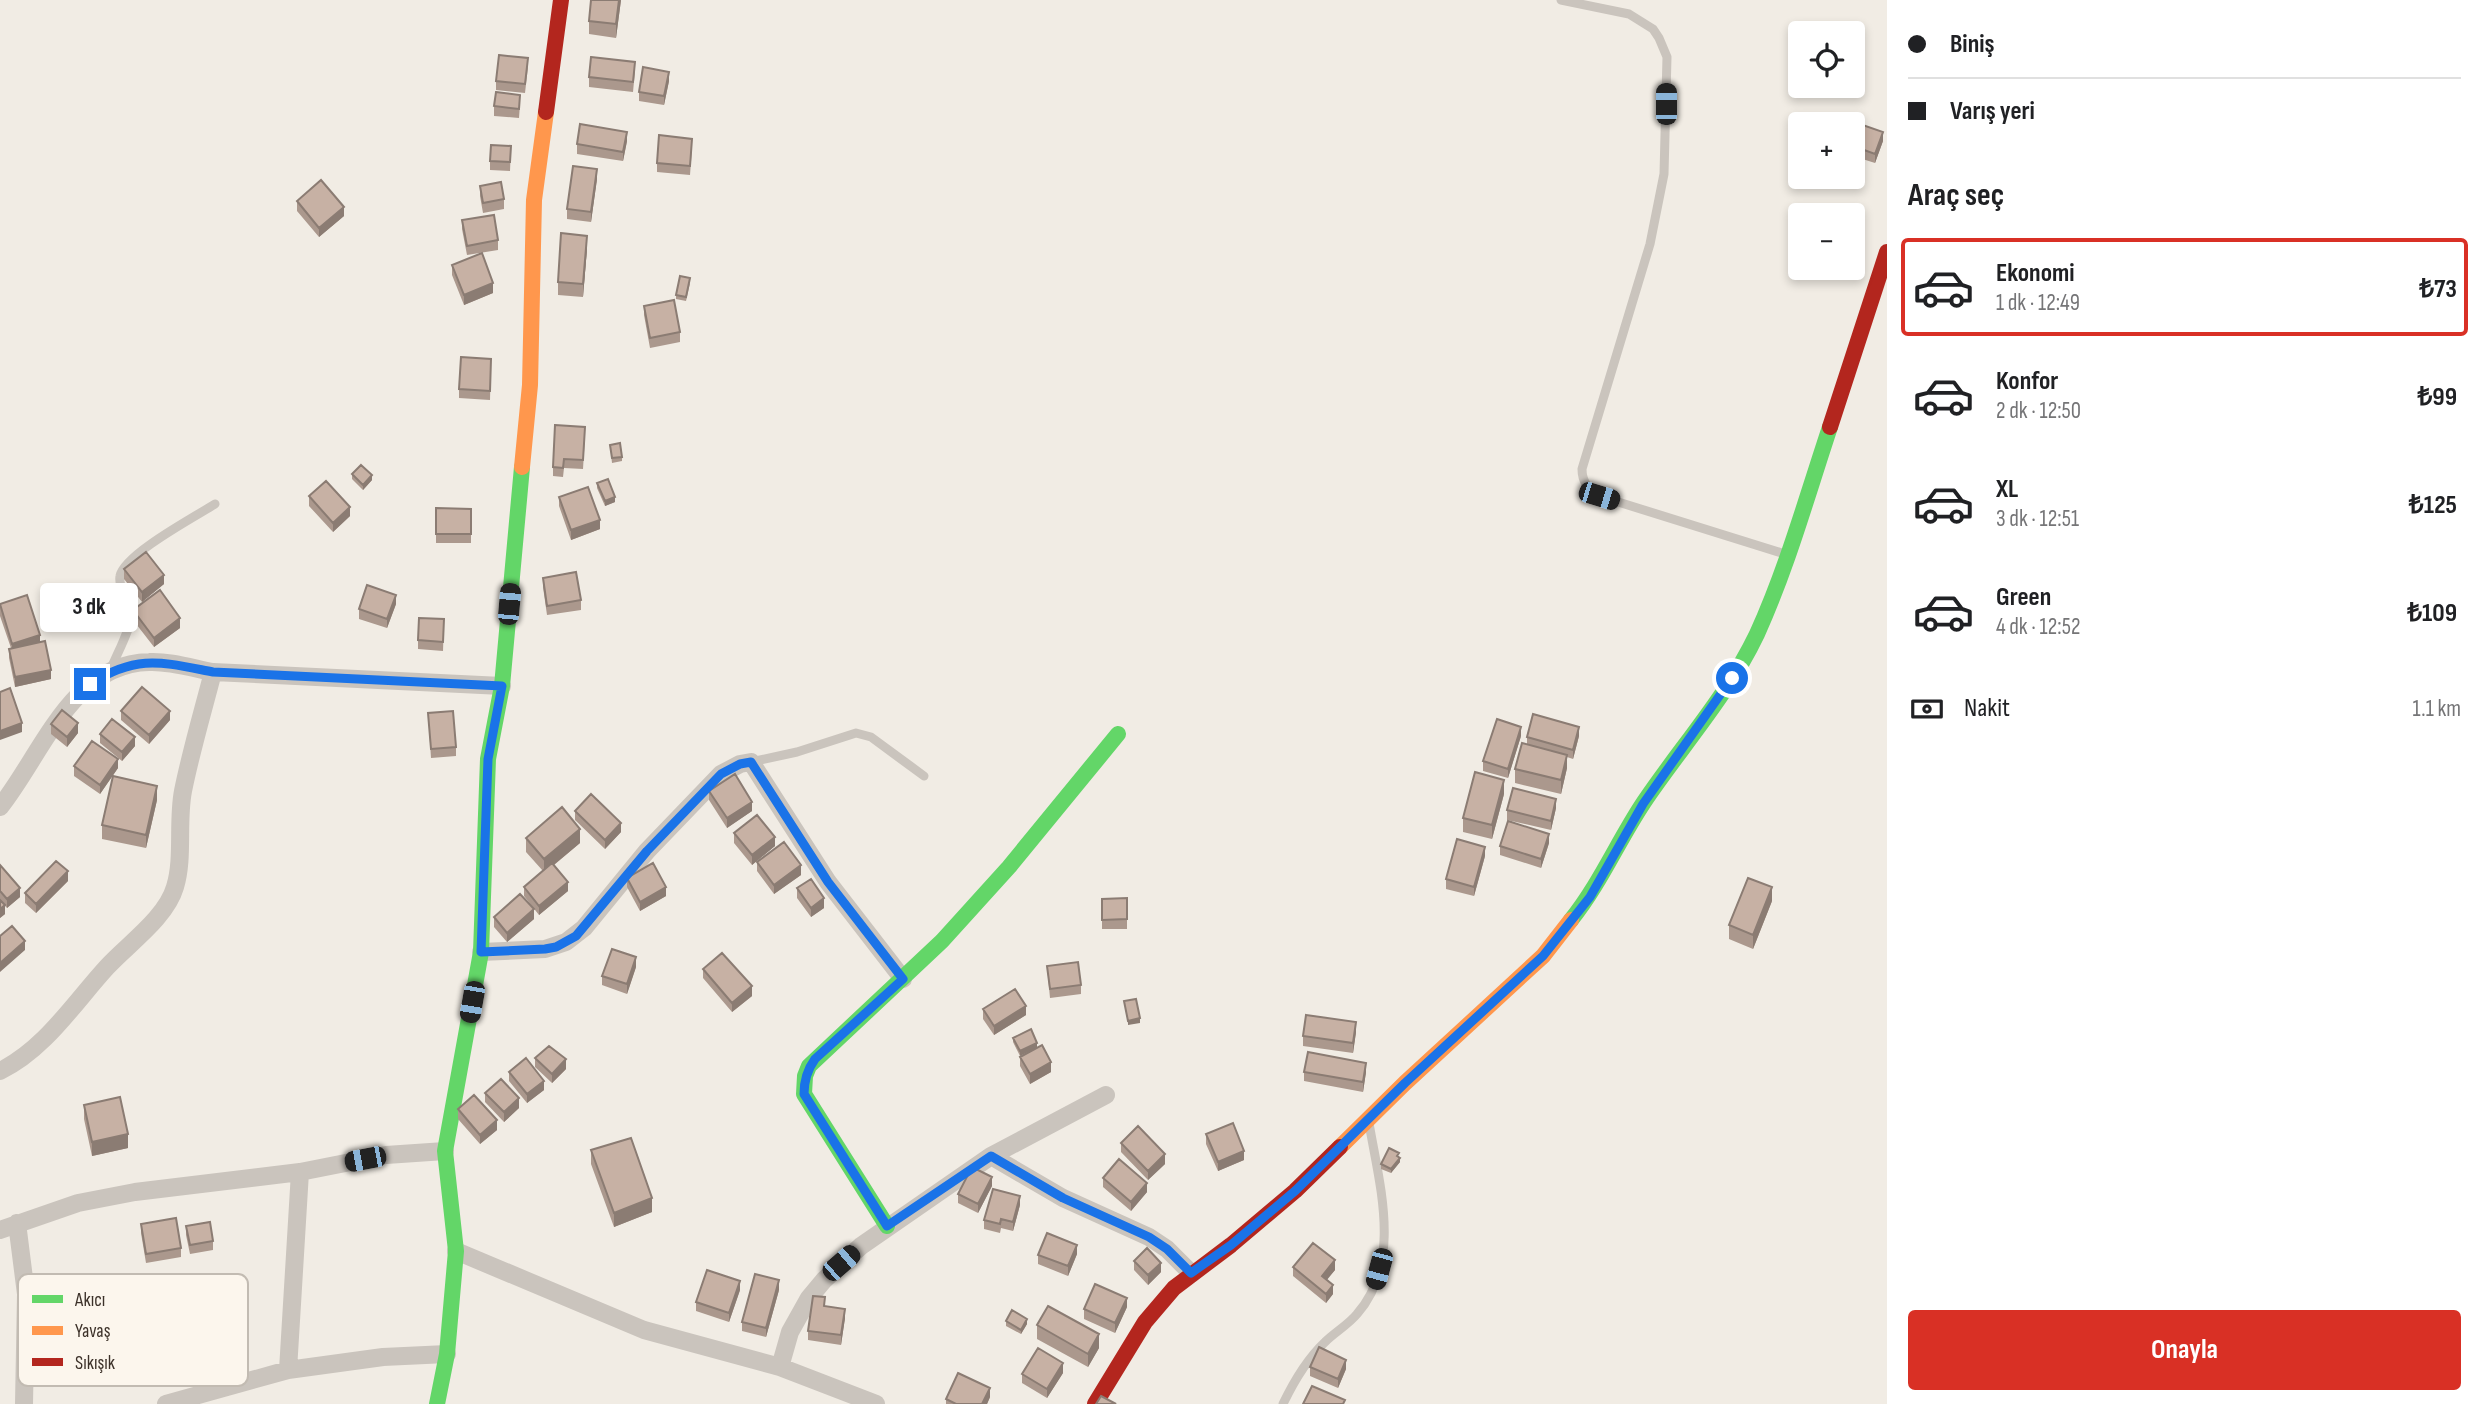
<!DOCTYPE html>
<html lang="tr">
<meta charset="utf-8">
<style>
body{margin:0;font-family:"Sofia Sans Condensed",sans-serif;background:#f6f6f6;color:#202124;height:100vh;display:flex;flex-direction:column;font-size:26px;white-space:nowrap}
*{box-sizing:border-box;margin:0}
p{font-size:23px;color:#757577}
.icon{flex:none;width:38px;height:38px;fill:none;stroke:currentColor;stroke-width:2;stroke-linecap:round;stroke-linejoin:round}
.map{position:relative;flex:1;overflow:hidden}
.panel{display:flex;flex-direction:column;background:#fff;width:595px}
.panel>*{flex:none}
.hud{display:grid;align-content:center;height:154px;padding:0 21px;background:#fff}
.fabs{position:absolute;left:1788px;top:21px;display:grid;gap:14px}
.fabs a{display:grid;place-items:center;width:77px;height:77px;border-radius:7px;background:#fff;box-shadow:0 4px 10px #0003;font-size:35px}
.end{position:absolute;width:32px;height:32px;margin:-16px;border:9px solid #1a73e8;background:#fff;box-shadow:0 0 0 4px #fff}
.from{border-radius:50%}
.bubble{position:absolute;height:49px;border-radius:7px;background:#fff;box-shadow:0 4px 10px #0003;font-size:23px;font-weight:700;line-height:49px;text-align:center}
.car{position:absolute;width:21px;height:42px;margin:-21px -10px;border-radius:9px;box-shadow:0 0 5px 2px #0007;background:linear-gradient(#222 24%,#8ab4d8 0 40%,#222 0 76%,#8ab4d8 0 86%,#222 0)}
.hud b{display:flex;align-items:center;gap:24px;height:66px;font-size:26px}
.hud b+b{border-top:2px solid #e0e0e0}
.hud i{width:18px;height:18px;background:#202124}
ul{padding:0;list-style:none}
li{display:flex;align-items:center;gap:21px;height:98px;margin:0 14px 10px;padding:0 7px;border:4px solid transparent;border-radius:7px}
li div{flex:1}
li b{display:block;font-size:26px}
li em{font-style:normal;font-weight:700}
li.active{border-color:#d93025}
li>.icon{width:63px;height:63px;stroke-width:1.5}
h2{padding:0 21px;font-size:32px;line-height:84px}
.pay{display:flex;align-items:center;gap:18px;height:77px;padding:0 21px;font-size:26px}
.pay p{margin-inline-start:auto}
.button{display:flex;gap:14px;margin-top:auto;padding:14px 21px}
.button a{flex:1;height:80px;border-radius:7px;background:#d93025;color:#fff;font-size:28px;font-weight:700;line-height:80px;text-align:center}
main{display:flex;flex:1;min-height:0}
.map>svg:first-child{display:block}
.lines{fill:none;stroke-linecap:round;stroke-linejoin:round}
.lane{stroke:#cac4bd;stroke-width:9}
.street{stroke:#cac4bd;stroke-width:18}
.fast{stroke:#63d668;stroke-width:16}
.slow{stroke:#ff974d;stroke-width:16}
.jam{stroke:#b3261e;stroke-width:16}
.wall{fill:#ab988d}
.shaded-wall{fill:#8b7c73}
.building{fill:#c7b1a4;stroke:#8b7c73;stroke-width:2}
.route{stroke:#1a73e8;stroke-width:9}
.key{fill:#fcf6ed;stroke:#c2bbb2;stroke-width:2}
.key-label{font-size:19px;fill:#3c3129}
</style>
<main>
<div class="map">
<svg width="1887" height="1404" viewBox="0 0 1887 1404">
<rect width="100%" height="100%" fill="#f1ece4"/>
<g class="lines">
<path class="lane" d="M1561 0 1629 14 1653 29 1659 38 1667 57 1664 174 1650 244 1582 469C1582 482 1588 490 1599 496L1785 554
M111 669C116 655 133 626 131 612 129 600 118 588 120 576 123 555 196 516 215 504
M751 762 797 752 856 733 871 737 924 776
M1283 1404C1294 1381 1306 1360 1325 1342 1335 1332 1348 1325 1357 1314 1403 1262 1379 1183 1369 1123"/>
<path class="street" d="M0 807C41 756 72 663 149 662 170 661 192 668 213 672L502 686
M481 952 545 949 566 942 584 928 647 851 721 774 740 764 751 762 828 882 903 979
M0 1071C45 1049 74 1003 107 967 128 944 166 918 175 887 184 858 177 822 183 791 191 751 203 711 213 672
M991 1156 1063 1198 1149 1237 1167 1249 1191 1273
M17 1223 26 1294 24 1404
M0 1230 78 1203 135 1192 300 1172 386 1155 445 1151
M456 1251 644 1330 780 1367 876 1404
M780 1367 790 1332 809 1298 824 1280 861 1246 991 1156 1106 1095
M288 1370 300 1172
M166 1404 288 1370 383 1357 447 1354"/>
<path class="fast" d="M1571 920C1600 884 1618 841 1644 802 1681 747 1728 695 1757 634 1787 568 1807 496 1830 427
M887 1226 804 1094 805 1076 809 1066 942 941 1009 867 1118 734
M437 1404 447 1354 456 1251 445 1151 481 952 488 759 502 686 522 467"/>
<path class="slow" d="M522 467 530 385 534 200 546 112
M1340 1147 1405 1083 1543 956 1571 920"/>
<path class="jam" d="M546 112 561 0
M1830 427 1887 252
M1095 1404 1145 1322 1174 1288 1231 1245 1295 1191 1340 1147"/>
</g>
<path class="wall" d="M621 0 616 38 589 34V21Z
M528 67 525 93 496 90V81Z
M635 71 633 92 589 87V77Z
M669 81 664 105 639 101V92Z
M520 104 519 118 494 116V106Z
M1853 124 1883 141 1875 163 1853 156Z
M627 141 623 161 577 154V144Z
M511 146 510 171 490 170V161Z
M692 148 690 175 657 172V163Z
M597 179 591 222 567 219V209Z
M480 186 504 199V209L483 213 480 196Z
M297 201 344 216 319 237 297 211Z
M462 220 498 240V250L467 255 462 229Z
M587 249 583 297 558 295V282Z
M452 265 493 293 464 305 452 275Z
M690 283 686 301 676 299V295Z
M644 306 680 332V342L650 348 644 315Z
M491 359 490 400 459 398V389Z
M585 436 583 469 564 468 563 477 553 476V467Z
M610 445 622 457V461L612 463Z
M352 474 372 480 363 490 352 479Z
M597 483 615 502 605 506 597 488Z
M309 496 350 516 333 532 309 506Z
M559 497 600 529 571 540 559 506Z
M436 508 471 509V543H436Z
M124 569 164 584 142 602 124 579Z
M543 578 581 600V610L547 615 543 587Z
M0 604 40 642 51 679 15 687 9 658V649L11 648 0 616Z
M72 604 104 620 95 632 72 613Z
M396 604 387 628 359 619V609Z
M133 610 180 628 154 647 133 620Z
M444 619 443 651 418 649V640Z
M121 711 170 720 149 744 121 720Z
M428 713 456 747V756L431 758Z
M51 724 78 733 67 747 51 734Z
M100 734 135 746 122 761 100 743Z
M1521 736 1508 778 1483 771V761Z
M1579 736 1573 759 1567 757V768L1561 794 1515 783V769L1527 745V737Z
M74 766 118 768 100 794 74 776Z
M709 791 752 811 727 828 709 800Z
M1504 794 1492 839 1463 832V818Z
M157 800 146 848 102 839V825Z
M1556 808 1551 830 1507 820V810Z
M575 811 621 832 605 849 575 820Z
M734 833 775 846 752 865 734 843Z
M526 838 580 843 554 865 568 891 539 915 524 896V887L543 871 526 852Z
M1549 843 1541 868 1500 855V846Z
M1485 856 1474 896 1446 889V879Z
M757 862 801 875 774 894 757 871Z
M0 865 20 897 7 908 5 906V914L0 918Z
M627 878 666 896 640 911 627 887Z
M68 881 36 913 25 903V893Z
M797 888 824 908 811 917 797 898Z
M1127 898V929H1102V899Z
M1772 901 1753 949 1729 939V925Z
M494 917 534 919 507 942 494 927Z
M1047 966 1081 985V994L1050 998Z
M636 967 627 994 602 985V976Z
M703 969 752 996 732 1012 703 978Z
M983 1009 1026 1015 994 1035 983 1019Z
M1031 1029 1020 1056 1013 1042V1038Z
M1356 1032 1353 1053 1303 1046V1036Z
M1020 1057 1051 1072 1030 1084 1020 1066Z
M535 1058 566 1069 552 1083 535 1067Z
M509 1072 544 1090 527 1103 509 1081Z
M1304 1072H1366L1363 1092 1304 1081Z
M485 1093 519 1108 504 1122 485 1102Z
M84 1105 128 1148 92 1156 84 1119Z
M458 1109 497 1130 480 1144 458 1119Z
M1206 1134 1244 1160 1218 1171 1206 1144Z
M1121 1143 1165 1164 1148 1180 1121 1152Z
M591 1150 652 1212 614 1227 591 1164Z
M1399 1157 1400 1162 1391 1173 1381 1169V1164Z
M1103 1178 1147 1192 1131 1211 1103 1187Z
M992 1186 978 1213 958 1203V1194Z
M1020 1205 1013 1231 1001 1228 1000 1233 984 1229V1220Z
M141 1224 181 1248V1257L146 1263 141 1233Z
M186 1226 213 1241V1250L190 1254 186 1235Z
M1077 1254 1068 1276 1038 1264V1255Z
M1134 1261 1161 1272 1148 1285 1134 1270Z
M1293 1267 1335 1270 1326 1280 1333 1294 1326 1303 1293 1276Z
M740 1290 729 1322 696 1311V1302Z
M779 1290 766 1337 742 1331V1322Z
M154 1300 193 1328V1337L161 1343 154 1309Z
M825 1306 845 1318 841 1345 808 1340V1331Z
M1127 1307 1115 1333 1084 1319V1309Z
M1006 1321 1027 1324 1021 1334 1006 1326Z
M1037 1325 1099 1348 1088 1367 1037 1339Z
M1310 1367 1346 1369 1338 1388 1310 1376Z
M1063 1373 1047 1398 1022 1383V1374Z
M990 1397 987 1404H946V1399Z"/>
<path class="shaded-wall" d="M619 0H621L616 38V24Z
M669 72V81L664 105V96Z
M627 132V141L623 161V152Z
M1883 132V141L1875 163V154Z
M597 169V179L591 222V212Z
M344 207V216L319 237V228Z
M587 236V249L583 297V284Z
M493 283V293L464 305V295Z
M372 475V480L363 490V485Z
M615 497V502L605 506V501Z
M350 507V516L333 532V523Z
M600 520V529L571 540V530Z
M164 575V584L142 602V592Z
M396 595V604L387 628V619Z
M104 611V620L95 632V622Z
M180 618V628L154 647V638Z
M40 635V644L12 653V644Z
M51 670V679L15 687V677Z
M170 711V720L149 744V735Z
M22 723V732L0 740V731Z
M78 723V733L67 747V737Z
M1521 727V736L1508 778V769Z
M1579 727V736L1573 759V750Z
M135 737V746L122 761V752Z
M1567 755V768L1561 794V780Z
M118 759V768L100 794V785Z
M1504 780V794L1492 839V825Z
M157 786V800L146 848V835Z
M1556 799V808L1551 830V821Z
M752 802V811L727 828V818Z
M621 823V832L605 849V840Z
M580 829V843L544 873V859Z
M1549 834V843L1541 868V859Z
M775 837V846L752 865V855Z
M1485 847V856L1474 896V887Z
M801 865V875L774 894V885Z
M68 871V881L36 913V904Z
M568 882V891L539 915V906Z
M666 887V896L640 911V902Z
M1772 887V901L1753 949V935Z
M20 888V897L7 908V899Z
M824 898V908L811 917V908Z
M5 905V914L0 918V909Z
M534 909V919L507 942V933Z
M25 941V950L0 972V963Z
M636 957V967L627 994V984Z
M752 986V996L732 1012V1003Z
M1026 1006V1015L994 1035V1026Z
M1140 1018V1023L1128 1025V1021Z
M1356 1022V1032L1353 1053V1043Z
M1037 1043V1048L1020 1056V1051Z
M566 1059V1069L552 1083V1074Z
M1051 1062V1072L1030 1084V1074Z
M1366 1063V1072L1363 1092V1082Z
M544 1081V1090L527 1103V1094Z
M519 1098V1108L504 1122V1112Z
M497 1120V1130L480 1144V1135Z
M128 1134V1148L92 1156V1142Z
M1244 1151V1160L1218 1171V1162Z
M1165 1154V1164L1148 1180V1171Z
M1400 1158V1162L1391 1173V1169Z
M992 1177V1186L978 1213V1204Z
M1147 1183V1192L1131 1211V1202Z
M1020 1196V1205L1013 1231V1222Z
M652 1198V1212L614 1227V1213Z
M1077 1245V1254L1068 1276V1266Z
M1335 1260V1270L1322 1286V1276Z
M1161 1263V1272L1148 1285V1275Z
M779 1280V1290L766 1337V1328Z
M740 1281V1290L729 1322V1313Z
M1333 1285V1294L1326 1303V1294Z
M1127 1298V1307L1115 1333V1323Z
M845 1309V1318L841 1345V1335Z
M1027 1319V1324L1021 1334V1330Z
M1099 1334V1348L1088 1367V1354Z
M1346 1360V1369L1338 1388V1379Z
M1063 1363V1373L1047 1398V1389Z
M990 1388V1397L987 1404H982Z"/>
<path class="building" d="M591 0H619L616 24 589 21Z
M499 55 528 58 525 84 496 81Z
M591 57 635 62 633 82 589 77Z
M643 67 669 72 664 96 639 92Z
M496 92 520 95 519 109 494 106Z
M1854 122 1883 132 1875 154 1853 146V124Z
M580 124 627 132 623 152 577 144Z
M659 135 692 139 690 166 657 163Z
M491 145 511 146 510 162 490 161Z
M573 166 597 169 591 212 567 209Z
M321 180 344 207 319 228 297 201Z
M501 182 504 199 483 203 480 186Z
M494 215 498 240 467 246 462 220Z
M561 233 587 236 583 284 558 282Z
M482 253 493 283 464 295 452 265Z
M680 276 690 278 686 297 676 295Z
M674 300 680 332 650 338 644 306Z
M461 357 491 359 490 391 459 389Z
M555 425 585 427 583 460 564 459 563 468 553 467Z
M620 443 622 457 612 458 610 445Z
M361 465 372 475 363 485 352 474Z
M608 479 615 497 605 501 597 483Z
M326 481 350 507 333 523 309 496Z
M588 487 600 520 571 530 559 497Z
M436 508 471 509V534H436Z
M146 552 164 575 142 592 124 569Z
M576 572 581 600 547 606 543 578Z
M367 585 396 595 387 619 359 609Z
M160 590 180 618 154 638 133 610Z
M81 593 104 611 95 622 72 604Z
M27 595 40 635 12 644 0 604Z
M419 618 444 619 443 642 418 640Z
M45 641 51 670 15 677 9 649Z
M142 687 170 711 149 735 121 711Z
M10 688 22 723 0 731V692Z
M62 710 78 723 67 737 51 724Z
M453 711 456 747 431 749 428 713Z
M1533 714 1579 727 1573 750 1527 737Z
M112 719 135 737 122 752 100 734Z
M1497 719 1521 727 1508 769 1483 761Z
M92 741 118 759 100 785 74 766Z
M1522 743 1567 755 1561 780 1515 769Z
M1475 772 1504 780 1492 825 1463 818Z
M735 774 752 802 727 818 709 791Z
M113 776 157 786 146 835 102 825Z
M1513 788 1556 799 1551 821 1507 810Z
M591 794 621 823 605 840 575 811Z
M562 807 580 829 544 859 526 838Z
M757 815 775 837 752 855 734 833Z
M1508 821 1549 834 1541 859 1500 846Z
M1457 839 1485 847 1474 887 1446 879Z
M784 842 801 865 774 885 757 862Z
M56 861 68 871 36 904 25 893Z
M552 863 568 882 539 906 524 887Z
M653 863 666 887 640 902 627 878Z
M0 865 20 888 7 899 0 891Z
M1748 878 1772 887 1753 935 1729 925Z
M811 879 824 898 811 908 797 888Z
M520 894 534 909 507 933 494 917Z
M1127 898V919L1102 920V899Z
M0 900 5 905 0 909Z
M12 926 25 941 0 963V936Z
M612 949 636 957 627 984 602 976Z
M722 953 752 986 732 1003 703 969Z
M1078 962 1081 985 1050 989 1047 966Z
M1015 989 1026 1006 994 1026 983 1009Z
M1136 999 1140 1018 1128 1021 1124 1001Z
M1306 1015 1356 1022 1353 1043 1303 1036Z
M1031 1029 1037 1043 1020 1051 1013 1038Z
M1042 1045 1051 1062 1030 1074 1020 1057Z
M549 1046 566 1059 552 1074 535 1058Z
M1308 1052 1366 1063 1363 1082 1304 1072Z
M526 1058 544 1081 527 1094 509 1072Z
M501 1079 519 1098 504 1112 485 1093Z
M474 1095 497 1120 480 1135 458 1109Z
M120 1097 128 1134 92 1142 84 1105Z
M1233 1123 1244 1151 1218 1162 1206 1134Z
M1138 1126 1165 1154 1148 1171 1121 1143Z
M631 1138 652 1198 614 1213 591 1150Z
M1389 1148 1399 1153 1397 1156 1400 1158 1391 1169 1381 1164Z
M1119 1159 1147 1183 1131 1202 1103 1178Z
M972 1167 992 1177 978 1204 958 1194Z
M993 1189 1020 1196 1013 1222 1001 1219 1000 1224 984 1220Z
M176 1218 181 1248 146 1254 141 1224Z
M210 1222 213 1241 190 1245 186 1226Z
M1047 1233 1077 1245 1068 1266 1038 1255Z
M1313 1243 1335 1260 1322 1276 1333 1285 1326 1294 1293 1267Z
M1147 1248 1161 1263 1148 1275 1134 1261Z
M707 1270 740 1281 729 1313 696 1302Z
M755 1274 779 1280 766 1328 742 1322Z
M1095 1284 1127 1298 1115 1323 1084 1309Z
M813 1296 825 1297 824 1306 845 1309 841 1335 808 1331Z
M1048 1306 1099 1334 1088 1354 1037 1325Z
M1012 1310 1027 1319 1021 1330 1006 1321Z
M1319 1347 1346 1360 1338 1379 1310 1367Z
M1038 1348 1063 1363 1047 1389 1022 1374Z
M958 1373 990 1388 982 1404H956L946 1399Z
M1312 1386 1345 1400 1343 1404H1303Z
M1101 1396 1116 1404H1096Z"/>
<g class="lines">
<path class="route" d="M90 684C137 654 161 662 213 672L502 686 488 759 481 952 545 949 556 947 576 936 647 851 721 774 740 764 751 762 828 882 903 979 815 1059C807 1070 804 1080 804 1094L887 1226 991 1156 1063 1198 1149 1237 1167 1249 1191 1273 1231 1245 1295 1191 1405 1083 1543 956 1590 897 1643 804 1732 678"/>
</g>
<rect x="18" y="1274" width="230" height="112" rx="10" class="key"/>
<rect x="32" y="1295" width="31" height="8" fill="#63d668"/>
<rect x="32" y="1326" width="31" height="9" fill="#ff974d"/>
<rect x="32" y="1358" width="31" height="8" fill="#b3261e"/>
<g class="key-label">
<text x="75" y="1306">Akıcı</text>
<text x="75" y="1337">Yavaş</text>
<text x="75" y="1369">Sıkışık</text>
</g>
</svg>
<div class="fabs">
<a><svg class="icon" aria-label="locate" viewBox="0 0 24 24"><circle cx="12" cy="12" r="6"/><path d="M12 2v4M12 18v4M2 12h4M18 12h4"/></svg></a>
<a>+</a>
<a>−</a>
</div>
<i class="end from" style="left:1732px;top:678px"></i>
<i class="end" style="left:90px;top:684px"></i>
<div class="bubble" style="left:40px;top:583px;width:98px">3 dk</div>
<i class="car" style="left:1666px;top:104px;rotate:0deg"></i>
<i class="car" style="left:1599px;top:496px;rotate:107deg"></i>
<i class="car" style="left:509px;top:604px;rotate:5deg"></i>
<i class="car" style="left:472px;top:1002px;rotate:190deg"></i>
<i class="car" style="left:365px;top:1159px;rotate:259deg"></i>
<i class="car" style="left:841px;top:1263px;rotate:49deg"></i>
<i class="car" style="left:1379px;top:1269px;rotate:195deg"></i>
</div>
<section class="panel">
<div class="hud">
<b><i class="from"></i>Biniş</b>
<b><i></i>Varış yeri</b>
</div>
<h2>Araç seç</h2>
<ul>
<li class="active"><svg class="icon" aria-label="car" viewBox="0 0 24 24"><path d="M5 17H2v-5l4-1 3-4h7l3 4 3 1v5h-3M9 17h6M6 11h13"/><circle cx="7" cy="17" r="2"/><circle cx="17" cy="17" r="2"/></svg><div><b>Ekonomi</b><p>1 dk · 12:49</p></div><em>₺73</em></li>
<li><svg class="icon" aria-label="car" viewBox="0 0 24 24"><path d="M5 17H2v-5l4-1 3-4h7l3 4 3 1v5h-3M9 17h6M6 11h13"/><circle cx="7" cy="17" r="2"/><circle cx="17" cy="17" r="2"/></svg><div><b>Konfor</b><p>2 dk · 12:50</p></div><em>₺99</em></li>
<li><svg class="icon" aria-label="car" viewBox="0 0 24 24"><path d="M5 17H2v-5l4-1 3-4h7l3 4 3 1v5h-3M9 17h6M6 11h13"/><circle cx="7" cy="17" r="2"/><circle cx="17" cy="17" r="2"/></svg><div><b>XL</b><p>3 dk · 12:51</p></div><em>₺125</em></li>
<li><svg class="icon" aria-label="car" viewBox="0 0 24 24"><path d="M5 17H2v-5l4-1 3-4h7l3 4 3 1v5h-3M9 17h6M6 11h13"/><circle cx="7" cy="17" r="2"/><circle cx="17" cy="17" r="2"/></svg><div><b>Green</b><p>4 dk · 12:52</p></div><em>₺109</em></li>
</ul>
<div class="pay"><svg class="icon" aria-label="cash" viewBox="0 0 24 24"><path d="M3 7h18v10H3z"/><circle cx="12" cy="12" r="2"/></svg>Nakit<p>1.1 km</p></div>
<div class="button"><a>Onayla</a></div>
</section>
</main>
